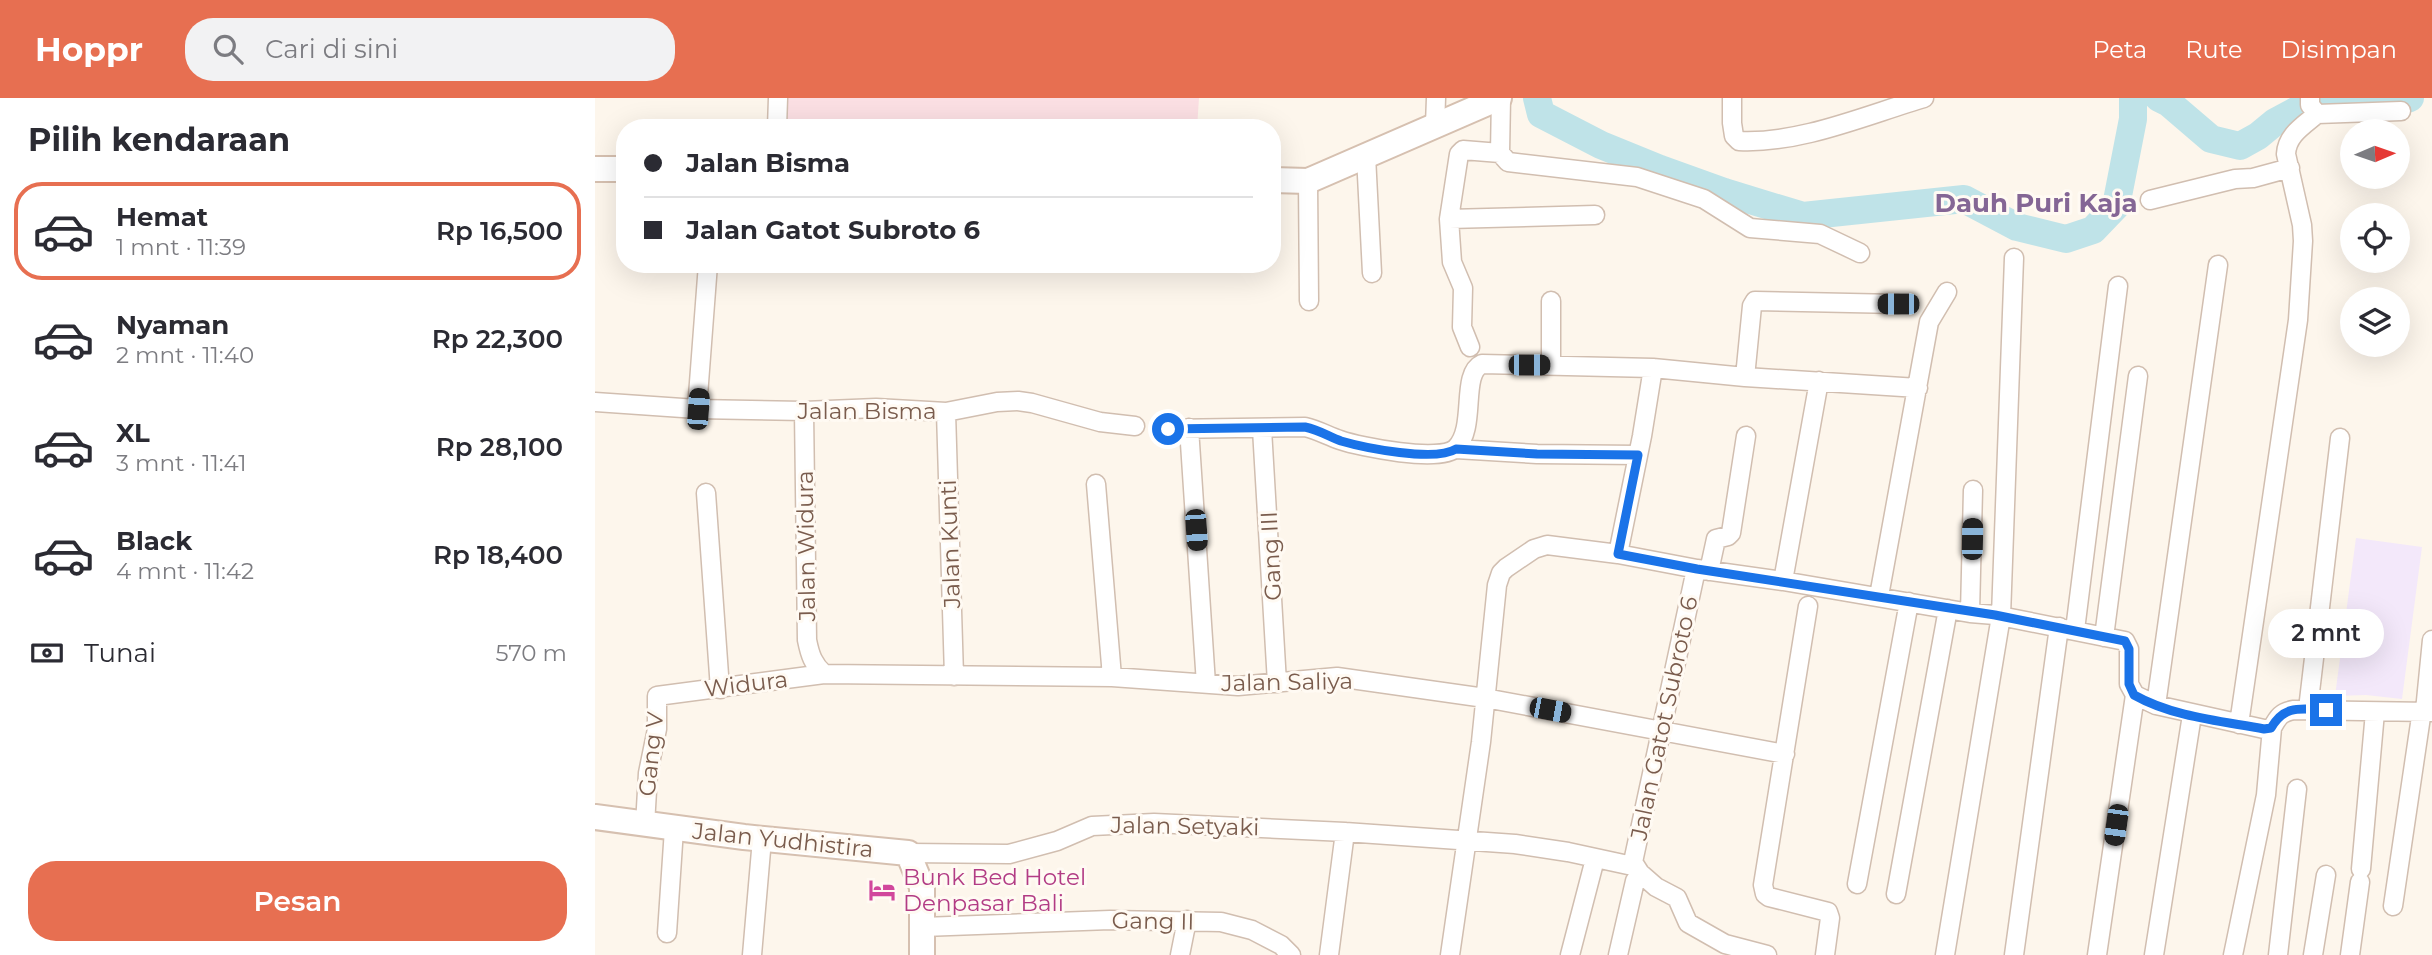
<!DOCTYPE html>
<html lang="id">
<meta charset="utf-8">
<style>
body{margin:0;font-family:Montserrat,sans-serif;background:#f2f2f3;color:#2b2b33;height:100vh;display:flex;flex-direction:column;font-size:26px;white-space:nowrap}
*{box-sizing:border-box;margin:0}
p{font-size:23px;color:#7c7c81}
.icon{flex:none;width:38px;height:38px;fill:none;stroke:currentColor;stroke-width:2;stroke-linecap:round;stroke-linejoin:round}
.map{position:relative;flex:1;overflow:hidden}
.side{display:flex;flex-direction:column;background:#fff;width:595px}
.side>*{flex:none}
.hud{position:absolute;left:21px;top:21px;width:665px;height:154px;border-radius:28px;box-shadow:0 7px 28px #0002;display:grid;align-content:center;height:154px;padding:0 28px;background:#fff}
.needle{width:46px;rotate:88deg}
.controls{position:absolute;left:1745px;top:21px;display:grid;gap:14px}
.controls a{display:grid;place-items:center;width:70px;height:70px;border-radius:50%;background:#fff;box-shadow:0 7px 28px #0002;font-size:35px}
.end{position:absolute;width:32px;height:32px;margin:-16px;border:9px solid #1a73e8;background:#fff;box-shadow:0 0 0 4px #fff}
.from{border-radius:50%}
.bubble{position:absolute;height:49px;border-radius:24px;background:#fff;box-shadow:0 7px 28px #0002;font-size:23px;font-weight:600;line-height:49px;text-align:center}
.car{position:absolute;width:21px;height:42px;margin:-21px -10px;border-radius:9px;box-shadow:0 0 5px 2px #0007;background:linear-gradient(#222 24%,#8ab4d8 0 40%,#222 0 76%,#8ab4d8 0 86%,#222 0)}
.hud b{display:flex;align-items:center;gap:24px;height:66px;font-size:26px}
.hud b+b{border-top:2px solid #e1e1e2}
.hud i{width:18px;height:18px;background:#2b2b33}
ul{padding:0;list-style:none}
li{display:flex;align-items:center;gap:21px;height:98px;margin:0 14px 10px;padding:0 14px;border:4px solid transparent;border-radius:28px}
li div{flex:1}
li b{display:block;font-size:26px}
li em{font-style:normal;font-weight:600}
li.active{border-color:#e76f51}
li>.icon{width:63px;height:63px;stroke-width:1.5}
h2{padding:0 28px;font-size:32px;line-height:84px}
.pay{display:flex;align-items:center;gap:18px;height:77px;padding:0 28px;font-size:26px}
.pay p{margin-inline-start:auto}
.action{display:flex;gap:14px;margin-top:auto;padding:14px 28px}
.action a{flex:1;height:80px;border-radius:28px;background:#e76f51;color:#fff;font-size:28px;font-weight:600;line-height:80px;text-align:center}
header{display:flex;align-items:center;gap:42px;box-sizing:border-box;height:98px;padding:0 35px;background:#e76f51;color:#fff}
header strong{font-size:33px}
nav{display:flex;gap:38px;margin-inline-start:auto;font-size:24px}
.search{width:490px;height:63px;background:#f2f2f3;display:flex;align-items:center;gap:18px;box-sizing:border-box;padding:0 24px;border-radius:28px;color:#7c7c81;font-size:26px}
main{display:flex;flex:1;min-height:0}
.map>svg:first-child{display:block}
.education{fill:#f3e8fa}
.medical{fill:#fbdfe3}
.lines{fill:none;stroke-linecap:round;stroke-linejoin:round}
.river{stroke:#bfe3e8;stroke-width:28}
.street-casing{stroke:#d1beb0;stroke-width:21}
.secondary-casing{stroke:#d6c0b0;stroke-width:28}
.street{stroke:#fff;stroke-width:18}
.secondary{stroke:#fff;stroke-width:24}
.route{stroke:#1a73e8;stroke-width:9}
.labels{text-anchor:middle;stroke-width:6;stroke-linejoin:round;paint-order:stroke}
.street-label{font-size:23px;fill:#7a5c4d;stroke:#fffaf3}
.hotel-label{font-size:23px;fill:#b23c85;stroke:#fffaf3;text-anchor:start}
.quarter-label{font-size:26px;font-weight:bold;fill:#846695;stroke:#fffaf3}
</style>
<header>
<strong>Hoppr</strong>
<div class="search"><svg class="icon" aria-label="search" viewBox="0 0 24 24"><circle cx="10" cy="10" r="6"/><path d="M15 15l6 6"/></svg>Cari di sini</div>
<nav><a>Peta</a><a>Rute</a><a>Disimpan</a></nav>
</header>
<main>
<section class="side">
<h2>Pilih kendaraan</h2>
<ul>
<li class="active"><svg class="icon" aria-label="car" viewBox="0 0 24 24"><path d="M5 17H2v-5l4-1 3-4h7l3 4 3 1v5h-3M9 17h6M6 11h13"/><circle cx="7" cy="17" r="2"/><circle cx="17" cy="17" r="2"/></svg><div><b>Hemat</b><p>1 mnt · 11:39</p></div><em>Rp 16,500</em></li>
<li><svg class="icon" aria-label="car" viewBox="0 0 24 24"><path d="M5 17H2v-5l4-1 3-4h7l3 4 3 1v5h-3M9 17h6M6 11h13"/><circle cx="7" cy="17" r="2"/><circle cx="17" cy="17" r="2"/></svg><div><b>Nyaman</b><p>2 mnt · 11:40</p></div><em>Rp 22,300</em></li>
<li><svg class="icon" aria-label="car" viewBox="0 0 24 24"><path d="M5 17H2v-5l4-1 3-4h7l3 4 3 1v5h-3M9 17h6M6 11h13"/><circle cx="7" cy="17" r="2"/><circle cx="17" cy="17" r="2"/></svg><div><b>XL</b><p>3 mnt · 11:41</p></div><em>Rp 28,100</em></li>
<li><svg class="icon" aria-label="car" viewBox="0 0 24 24"><path d="M5 17H2v-5l4-1 3-4h7l3 4 3 1v5h-3M9 17h6M6 11h13"/><circle cx="7" cy="17" r="2"/><circle cx="17" cy="17" r="2"/></svg><div><b>Black</b><p>4 mnt · 11:42</p></div><em>Rp 18,400</em></li>
</ul>
<div class="pay"><svg class="icon" aria-label="cash" viewBox="0 0 24 24"><path d="M3 7h18v10H3z"/><circle cx="12" cy="12" r="2"/></svg>Tunai<p>570 m</p></div>
<div class="action"><a>Pesan</a></div>
</section>
<div class="map">
<svg width="1837" height="857" viewBox="0 0 1837 857">
<rect width="100%" height="100%" fill="#fdf6ec"/>
<path class="education" d="M1761 440 1827 449 1807 601 1771 597 1740 598Z"/>
<path class="medical" d="M192 0H604L602 30H192Z"/>
<g class="lines">
<path class="river" d="M942 0 946 16 1006 47 1065 71 1129 94 1208 118 1369 101 1422 129 1471 141 1498 132 1521 108 1538 21V1L1541 0
M1564 0 1574 5 1616 41 1645 48 1663 38 1680 24 1710 8
M1725 4H1798L1815 0"/>
<g class="street-casing">
<path id="street" d="M906 0 905 55 913 64 1042 79 1109 101 1155 130 1225 136 1265 155
M1137 0V25L1139 38 1144 43C1205 46 1271 17 1329 0
M1715 0V7L1722 16 1806 13
M840 27 841 0
M182 30 183 0
M771 58 777 175
M713 83 714 203
M1555 102 1640 81 1658 80 1695 70
M854 121 1000 117
M956 203V267
M875 249 867 229 868 190 857 164 854 121 864 56 868 52 905 55
M1150 279 1157 208 1160 203 1303 206
M0 304 102 311 209 313 281 310 351 314 402 304 423 303 437 305 505 324 540 328
M102 311 113 166
M209 313 212 542C215 557 218 566 229 576
M351 314 359 578
M594 330 611 586
M573 331 710 329C723 332 733 338 745 342 765 349 846 365 861 350 882 329 865 276 887 266L1058 270 1150 279 1323 290
M667 331 682 585
M861 351 942 356 1043 357
M501 386 517 579
M111 395 125 591
M1023 456 1047 338 1058 270
M1114 473 1121 441 1133 438 1136 435 1151 338
M1188 483 1224 283
M1284 498 1334 224 1352 194
M1213 508 1168 787 1170 796 1174 799 1233 814 1235 820 1230 857
M1375 515 1378 392
M1480 532 1523 188
M1509 539 1543 278
M1561 607 1623 167
M1713 611 1745 340
M1830 613 1837 542
M1644 626 1703 222 1708 143 1707 127 1691 56C1692 37 1708 28 1722 16
M50 727 53 675 62 631V598L229 576 517 579 643 588 742 579 890 600 1190 656
M313 755 414 756 462 743 497 728 559 725 750 734 920 746 973 754 1033 767 1038 764
M1038 764 1100 476
M1038 764 1045 775 1061 789 1082 800 1093 825 1130 846 1172 857
M1766 771 1780 614
M1262 786 1314 504
M1301 796 1353 511
M1798 808 1827 612
M328 829 515 822 626 824 657 832 686 847 696 857
M72 835 79 731
M157 857 167 741
M585 857 592 822
M734 857 750 734
M855 857 886 644 902 487 906 475 911 470 939 451 952 447 1023 456 1102 471 1188 483 1375 515 1400 517 1530 543 1534 551V586L1540 597 1561 607 1669 631 1677 630C1683 619 1686 614 1699 612L1837 614
M975 857 1000 761
M1023 857 1040 783 1045 775
M1350 857 1406 518 1419 160
M1419 857 1464 529
M1502 857 1540 597
M1559 857 1597 617
M1638 857 1671 697 1677 630
M1683 857 1702 691
M1718 857 1731 777
M1755 857 1765 784"/>
</g>
<g class="secondary-casing">
<path id="secondary" d="M0 71H30
M677 82 713 83 904 0
M0 719 149 739 313 755 327 789V857"/>
</g>
<use href="#street" class="street"/>
<use href="#secondary" class="secondary"/>
</g>
<g class="lines">
<path class="route" d="M573 331 710 329C724 332 733 338 746 343 770 350 840 364 861 351L942 356 1043 357 1023 456 1102 471 1400 517 1530 543 1534 551V586L1539 597C1578 619 1626 623 1669 631L1676 630C1690 606 1706 611 1731 612"/>
</g>
<defs>
<g id="hotel-bare" transform="scale(2.1)"><path d="M-6-4.5h1.5V1H6V5H4.5V3h-9V5H-6ZM-4 0a1.8 1.8 0 1 1 3.6 0ZM.5 0V-2.5h3Q6-2.5 6 0Z" fill="#d1479c" stroke="#fffaf3" stroke-width="2.5" paint-order="stroke"/></g>
</defs>
<g fill-rule="evenodd">
<use href="#hotel-bare" x="287" y="792"/>
</g>
<g class="labels">
<g class="street-label">
<text x="272" y="321">Jalan Bisma</text>
<text transform="translate(355 446) rotate(-92)" y="8">Jalan Kunti</text>
<text transform="translate(211 448) rotate(-91)" y="8">Jalan Widura</text>
<text transform="translate(676 458) rotate(-93)" y="8">Gang III</text>
<text transform="translate(692 584) rotate(-1)" y="8">Jalan Saliya</text>
<text transform="translate(151 586) rotate(-7)" y="8">Widura</text>
<text transform="translate(1069 620) rotate(-78)" y="8">Jalan Gatot Subroto 6</text>
<text transform="translate(56 656) rotate(-84)" y="8">Gang V</text>
<text transform="translate(590 728) rotate(1)" y="8">Jalan Setyaki</text>
<text transform="translate(188 742) rotate(6)" y="8">Jalan Yudhistira</text>
<text transform="translate(558 823) rotate(1)" y="8">Gang II</text>
</g>
<g class="hotel-label">
<text x="308" y="787">Bunk Bed Hotel<tspan x="308" dy="26">Denpasar Bali</tspan></text>
</g>
<g class="quarter-label">
<text x="1441" y="114">Dauh Puri Kaja</text>
</g>
</g>
</svg>
<div class="controls">
<a><svg class="needle" viewBox="-14 -14 28 28"><path d="M0-13l5 13h-10z" fill="#e53935"/><path d="M0 13l5-13h-10z" fill="#7c7c81"/></svg></a>
<a><svg class="icon" aria-label="locate" viewBox="0 0 24 24"><circle cx="12" cy="12" r="6"/><path d="M12 2v4M12 18v4M2 12h4M18 12h4"/></svg></a>
<a><svg class="icon" aria-label="layers" viewBox="0 0 24 24"><path d="M12 4l9 5-9 5-9-5zM3 14l9 5 9-5"/></svg></a>
</div>
<i class="end from" style="left:573px;top:331px"></i>
<i class="end" style="left:1731px;top:612px"></i>
<div class="bubble" style="left:1673px;top:511px;width:116px">2 mnt</div>
<i class="car" style="left:1303px;top:206px;rotate:270deg"></i>
<i class="car" style="left:934px;top:267px;rotate:90deg"></i>
<i class="car" style="left:103px;top:311px;rotate:4deg"></i>
<i class="car" style="left:601px;top:432px;rotate:176deg"></i>
<i class="car" style="left:1377px;top:441px;rotate:1deg"></i>
<i class="car" style="left:955px;top:612px;rotate:101deg"></i>
<i class="car" style="left:1521px;top:727px;rotate:188deg"></i>
<div class="hud">
<b><i class="from"></i>Jalan Bisma</b>
<b><i></i>Jalan Gatot Subroto 6</b>
</div>
</div>
</main>
